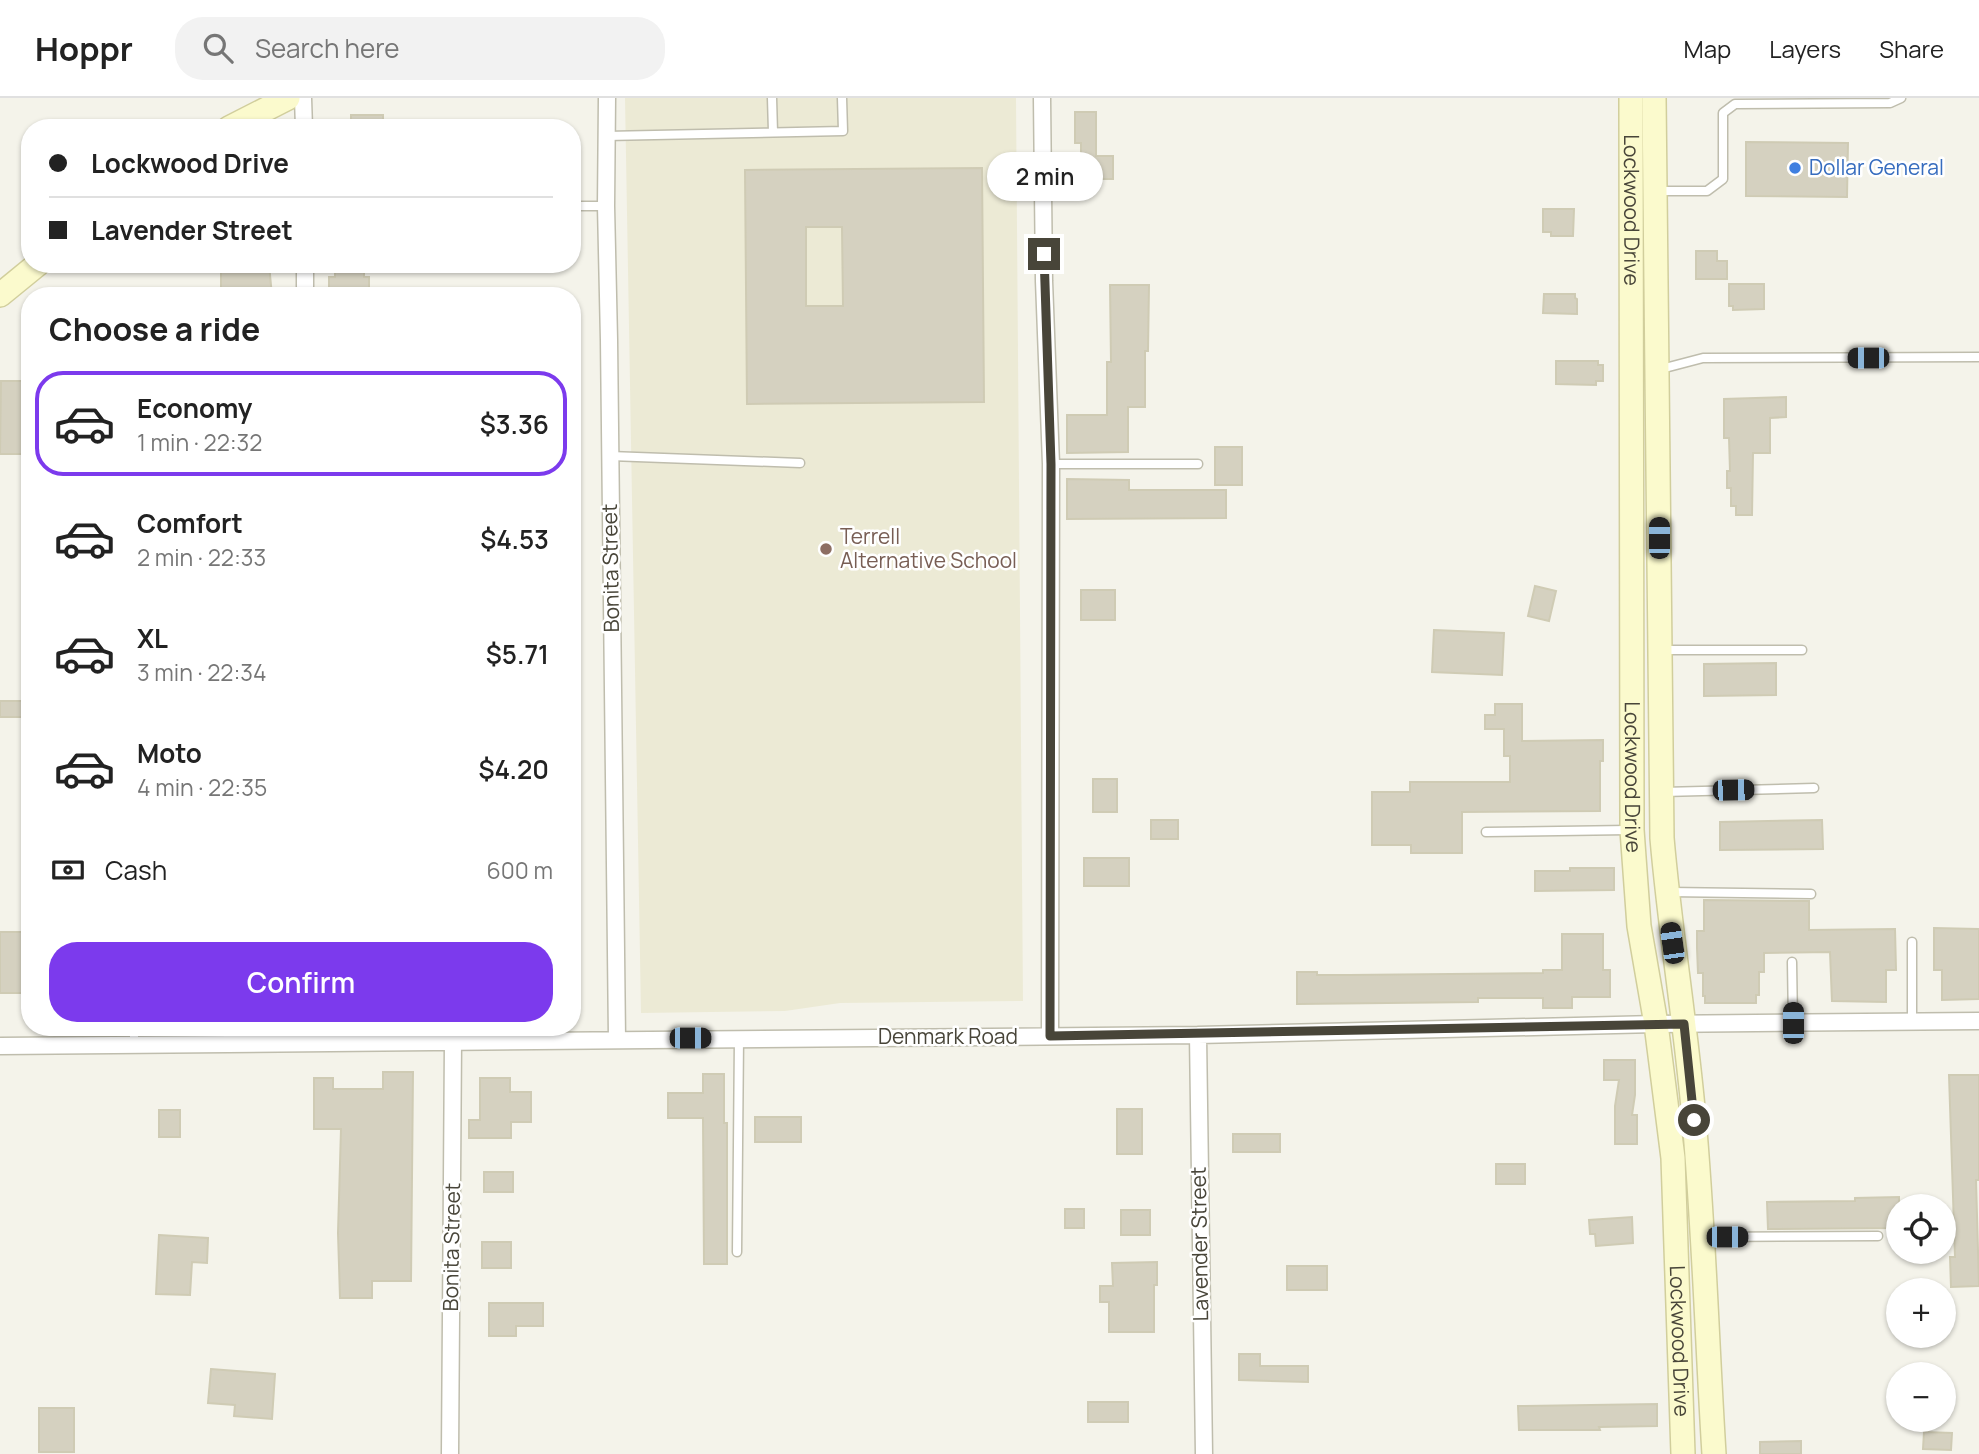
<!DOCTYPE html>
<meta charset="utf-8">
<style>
body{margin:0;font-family:Manrope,sans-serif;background:#f2f2f2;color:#222;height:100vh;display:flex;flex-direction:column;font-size:26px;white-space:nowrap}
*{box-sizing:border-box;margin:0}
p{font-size:23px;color:#767676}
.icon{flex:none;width:38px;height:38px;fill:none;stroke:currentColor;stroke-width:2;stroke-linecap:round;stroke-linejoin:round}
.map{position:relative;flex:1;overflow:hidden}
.sheet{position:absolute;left:21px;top:189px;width:560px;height:749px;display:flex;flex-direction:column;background:#fff;border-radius:28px;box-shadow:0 2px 5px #0004}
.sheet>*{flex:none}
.guide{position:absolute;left:21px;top:21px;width:560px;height:154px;border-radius:28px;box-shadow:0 2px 5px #0004;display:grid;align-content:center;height:154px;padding:0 28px;background:#fff}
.buttons{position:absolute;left:1886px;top:1096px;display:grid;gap:14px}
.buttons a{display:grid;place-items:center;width:70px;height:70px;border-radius:50%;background:#fff;box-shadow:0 2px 5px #0004;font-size:35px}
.end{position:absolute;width:32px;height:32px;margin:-16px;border:9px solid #484539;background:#fff;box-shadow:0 0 0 4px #fff}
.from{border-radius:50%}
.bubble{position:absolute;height:49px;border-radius:24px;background:#fff;box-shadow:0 2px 5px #0004;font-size:23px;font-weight:600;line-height:49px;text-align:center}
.car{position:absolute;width:21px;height:42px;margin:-21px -10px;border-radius:9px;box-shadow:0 0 5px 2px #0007;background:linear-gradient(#222 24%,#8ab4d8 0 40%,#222 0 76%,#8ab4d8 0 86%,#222 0)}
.guide b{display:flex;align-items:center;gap:24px;height:66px;font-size:26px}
.guide b+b{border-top:2px solid #e0e0e0}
.guide i{width:18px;height:18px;background:#222}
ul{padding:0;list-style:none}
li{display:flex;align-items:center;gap:21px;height:105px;margin:0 14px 10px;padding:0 14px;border:4px solid transparent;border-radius:28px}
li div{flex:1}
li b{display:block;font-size:26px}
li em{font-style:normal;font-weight:600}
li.selected{border-color:#7c3aed}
li>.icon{width:63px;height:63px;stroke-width:1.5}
h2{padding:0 28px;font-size:32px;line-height:84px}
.pay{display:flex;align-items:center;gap:18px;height:77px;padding:0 28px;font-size:26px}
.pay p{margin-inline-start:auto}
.button{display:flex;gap:14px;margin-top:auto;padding:14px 28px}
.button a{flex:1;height:80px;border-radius:28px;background:#7c3aed;color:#fff;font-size:28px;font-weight:600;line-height:80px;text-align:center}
header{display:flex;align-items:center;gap:42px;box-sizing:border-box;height:98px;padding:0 35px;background:#fff;border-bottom:2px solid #e0e0e0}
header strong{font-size:33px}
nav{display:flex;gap:38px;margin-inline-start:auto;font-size:24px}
.search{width:490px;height:63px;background:#f2f2f2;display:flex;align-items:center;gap:18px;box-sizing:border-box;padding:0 24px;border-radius:28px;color:#767676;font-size:26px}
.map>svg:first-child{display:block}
.education{fill:#ecead5}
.building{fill:#d5d1c0;stroke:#cfcbb4;stroke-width:2;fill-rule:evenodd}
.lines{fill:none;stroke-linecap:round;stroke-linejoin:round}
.lane-casing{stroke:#bfbdad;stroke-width:11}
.street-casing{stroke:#bfbdad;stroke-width:19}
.secondary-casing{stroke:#d1ce9c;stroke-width:26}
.lane{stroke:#fff;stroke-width:8}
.street{stroke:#fff;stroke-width:16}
.secondary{stroke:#fbfacd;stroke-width:23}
.route{stroke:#484539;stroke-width:9}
.shop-dot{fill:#3f7fe0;stroke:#fff;stroke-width:2.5}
.education-dot{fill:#8d6e63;stroke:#fff;stroke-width:2.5}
.labels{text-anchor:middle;stroke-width:5;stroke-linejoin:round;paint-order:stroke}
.shop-label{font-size:21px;fill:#366cbe;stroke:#fff;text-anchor:start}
.street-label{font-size:21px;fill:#484539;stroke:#fff}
.education-label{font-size:21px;fill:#785e54;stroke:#fff;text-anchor:start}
</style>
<header>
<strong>Hoppr</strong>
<div class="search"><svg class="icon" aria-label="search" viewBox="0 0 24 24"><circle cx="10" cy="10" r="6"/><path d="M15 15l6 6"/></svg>Search here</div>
<nav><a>Map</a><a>Layers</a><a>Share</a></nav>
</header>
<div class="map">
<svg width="1979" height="1356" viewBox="0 0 1979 1356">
<rect width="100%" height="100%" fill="#f4f3ea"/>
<path class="education" d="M625 0H1016L1023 903 840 905 785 913 641 915Z"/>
<path class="building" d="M1075 14H1096V58H1113V81H1081V45H1075Z
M351 17H383V30H351Z
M1746 44 1848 45 1847 99 1746 98Z
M982 70 984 304 747 306 745 72ZM806 129H842L843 208H806Z
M1543 111H1574L1573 138H1551V134H1543Z
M1696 153H1717V163H1727V181H1696Z
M221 166H269L272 198H221Z
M335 166H364V179H369V198H329V179H335Z
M1729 186H1764V211L1733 212V208H1729Z
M1110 187H1149L1148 253H1145V309H1128V354L1067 355V317H1107V264H1111Z
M1544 196H1575V200L1577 201V216L1543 215Z
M1556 263H1598V267H1603V283H1596V287L1556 286Z
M1 283H24V334H27V356H0Z
M1786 299V319L1770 320V355H1753L1752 417H1736V408H1731V390H1727V373H1730L1729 340H1724V301Z
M1215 349H1242V387H1215Z
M1067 381 1129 382V392H1226V420L1067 421Z
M1535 488 1556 493 1549 523 1528 518Z
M1081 492H1115V522H1081Z
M1434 532 1504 535 1502 577 1432 574Z
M1776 565V597L1704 598V566Z
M0 603H30V619H0Z
M1495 606H1522V643L1603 642V663H1600V713L1462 714V755H1411V747H1372V694H1410V684H1510V658H1504V631H1485V617H1495Z
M1093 681H1117V714H1093Z
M1151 722H1178V741H1151Z
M1822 722 1823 751 1720 752V724Z
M1084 760H1129V788H1084Z
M1570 770H1614V792L1535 793V773H1570Z
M1704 802 1809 803V832L1895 831 1896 872H1886V904L1832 903 1830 854 1764 855V874H1759V897H1756V905H1705V898H1703V875H1698L1697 850V833H1704Z
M1934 830 1979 831V901L1942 902V872H1934Z
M0 834H30V895H0Z
M1562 836H1603V872H1610V899H1572V910H1543V900H1478V904L1297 906V874H1317V877H1349L1543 875V872H1562Z
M1604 962H1635V997L1632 1017H1637V1046H1615V1008L1619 982H1604Z
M383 974H413L411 1183H372V1200H340L338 1135 341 1031H314V980H333V991H383Z
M703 976H724V1025H727V1166H704L703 1020H668V995H703Z
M1949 977H1979V1082H1976L1979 1188 1951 1189 1950 1159H1955Z
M480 980H510V994H531V1024H511V1040H469V1022H480Z
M1117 1011H1142V1056H1117Z
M159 1012H180V1039H159Z
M755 1019H801V1044H755Z
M1233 1036H1280V1054H1233Z
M1496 1066H1525V1086H1496Z
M484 1074H513V1094H484Z
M1899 1099V1130L1768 1131 1767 1104 1855 1103V1100Z
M1065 1111H1084V1130H1065Z
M1121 1112H1150V1137H1121Z
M1632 1119 1633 1145 1596 1148 1595 1136H1590L1589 1122Z
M159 1137 208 1140 207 1165 192 1164 190 1197 156 1196Z
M482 1144H511V1170H482Z
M1157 1164V1187H1154V1234H1109V1204H1100V1188H1113L1112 1165Z
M1287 1168H1327V1192H1287Z
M489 1205H543V1228H516V1238H489Z
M1239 1256H1260V1268H1308V1284L1239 1282Z
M211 1271 275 1276 272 1321 234 1318 235 1307 208 1305Z
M1088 1304H1128V1324H1088Z
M1657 1306V1328L1599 1329 1600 1332H1519L1518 1308Z
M39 1310H74V1354H39Z
M1924 1334 1952 1335 1951 1352 1923 1351Z
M1801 1343V1356H1760V1344Z"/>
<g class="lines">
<g class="lane-casing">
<path id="lane" d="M772 0 773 34
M606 38 843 33 842 0
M1657 93H1707L1723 81V15L1735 6 1890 5 1901 0
M572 108H606
M1661 271 1703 260 1979 259
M610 358 800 365
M1051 366H1198
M1662 552H1802
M1663 694 1814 690
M1486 734 1629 732
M1669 794 1811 796
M1912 844V924
M1792 864 1793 925
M134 929V946
M1705 1139 1878 1138
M737 1154 739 940"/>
</g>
<g class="street-casing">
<path id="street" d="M303 0 304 30
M607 0 606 108 609 242 617 941
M1042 0 1044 183 1051 366 1050 938
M305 166V198
M1198 937 1204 1356
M0 948 1198 937 1656 926 1979 923
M450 1356 453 943"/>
</g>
<g class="secondary-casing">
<g id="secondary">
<path id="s1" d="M1631 0 1632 732 1639 828 1656 926 1673 1060 1683 1356"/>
<path d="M1654 0 1662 740C1670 834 1686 927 1694 1021 1704 1132 1707 1244 1714 1356"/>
<path d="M229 30 288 0"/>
<path d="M0 197 38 166"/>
</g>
</g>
<use href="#lane" class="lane"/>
<use href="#street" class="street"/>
<use href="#secondary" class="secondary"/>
</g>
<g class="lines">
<path class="route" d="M1044 156 1051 366 1050 938 1684 926 1694 1022"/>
</g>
<circle class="shop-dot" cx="1795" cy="70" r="7"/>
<circle class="education-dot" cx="826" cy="451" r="7"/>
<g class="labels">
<g class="shop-label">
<text x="1809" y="77">Dollar General</text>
</g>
<g class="street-label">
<text dy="7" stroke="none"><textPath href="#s1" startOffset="112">Lockwood Drive</textPath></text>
<text transform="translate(611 470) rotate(-91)" y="7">Bonita Street</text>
<text dy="7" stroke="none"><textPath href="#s1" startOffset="679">Lockwood Drive</textPath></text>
<text x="948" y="946">Denmark Road</text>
<text transform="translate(1200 1146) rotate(-91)" y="7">Lavender Street</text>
<text transform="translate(452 1149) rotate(-89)" y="7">Bonita Street</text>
<text dy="7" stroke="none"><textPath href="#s1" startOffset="1246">Lockwood Drive</textPath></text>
</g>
<g class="education-label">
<text x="840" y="446">Terrell<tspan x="840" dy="24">Alternative School</tspan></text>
</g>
</g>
</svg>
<div class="buttons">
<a><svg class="icon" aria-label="locate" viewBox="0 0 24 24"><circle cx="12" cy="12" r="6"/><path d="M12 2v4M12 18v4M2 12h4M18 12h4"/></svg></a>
<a>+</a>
<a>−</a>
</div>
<i class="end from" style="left:1694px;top:1022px"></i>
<i class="end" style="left:1044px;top:156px"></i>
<div class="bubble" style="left:987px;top:54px;width:116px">2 min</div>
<i class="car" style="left:1868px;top:260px;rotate:270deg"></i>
<i class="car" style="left:1659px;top:440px;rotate:0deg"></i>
<i class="car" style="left:1733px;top:692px;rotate:89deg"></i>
<i class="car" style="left:1672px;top:845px;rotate:352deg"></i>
<i class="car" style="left:1793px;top:925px;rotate:0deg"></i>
<i class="car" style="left:690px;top:940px;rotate:90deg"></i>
<i class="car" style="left:1727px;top:1139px;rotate:90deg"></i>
<div class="guide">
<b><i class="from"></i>Lockwood Drive</b>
<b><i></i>Lavender Street</b>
</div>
<section class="sheet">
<h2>Choose a ride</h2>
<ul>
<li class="selected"><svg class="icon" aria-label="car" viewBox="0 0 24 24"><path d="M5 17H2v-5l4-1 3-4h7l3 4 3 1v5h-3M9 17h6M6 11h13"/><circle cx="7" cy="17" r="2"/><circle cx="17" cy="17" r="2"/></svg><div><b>Economy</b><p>1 min · 22:32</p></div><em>$3.36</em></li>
<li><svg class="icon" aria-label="car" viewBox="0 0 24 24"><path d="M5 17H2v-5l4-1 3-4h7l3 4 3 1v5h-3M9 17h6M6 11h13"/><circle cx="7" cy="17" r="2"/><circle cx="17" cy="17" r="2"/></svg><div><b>Comfort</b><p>2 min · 22:33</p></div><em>$4.53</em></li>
<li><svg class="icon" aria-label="car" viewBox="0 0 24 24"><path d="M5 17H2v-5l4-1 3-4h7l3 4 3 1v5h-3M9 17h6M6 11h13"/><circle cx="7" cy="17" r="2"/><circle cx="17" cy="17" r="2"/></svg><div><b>XL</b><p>3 min · 22:34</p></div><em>$5.71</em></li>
<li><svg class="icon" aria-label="car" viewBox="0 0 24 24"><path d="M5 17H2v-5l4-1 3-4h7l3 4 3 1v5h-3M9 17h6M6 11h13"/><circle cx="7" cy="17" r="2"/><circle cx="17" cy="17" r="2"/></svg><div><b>Moto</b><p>4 min · 22:35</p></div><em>$4.20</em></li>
</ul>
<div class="pay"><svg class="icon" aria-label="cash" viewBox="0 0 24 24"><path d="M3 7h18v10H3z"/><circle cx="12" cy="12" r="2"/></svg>Cash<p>600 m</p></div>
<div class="button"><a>Confirm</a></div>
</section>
</div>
